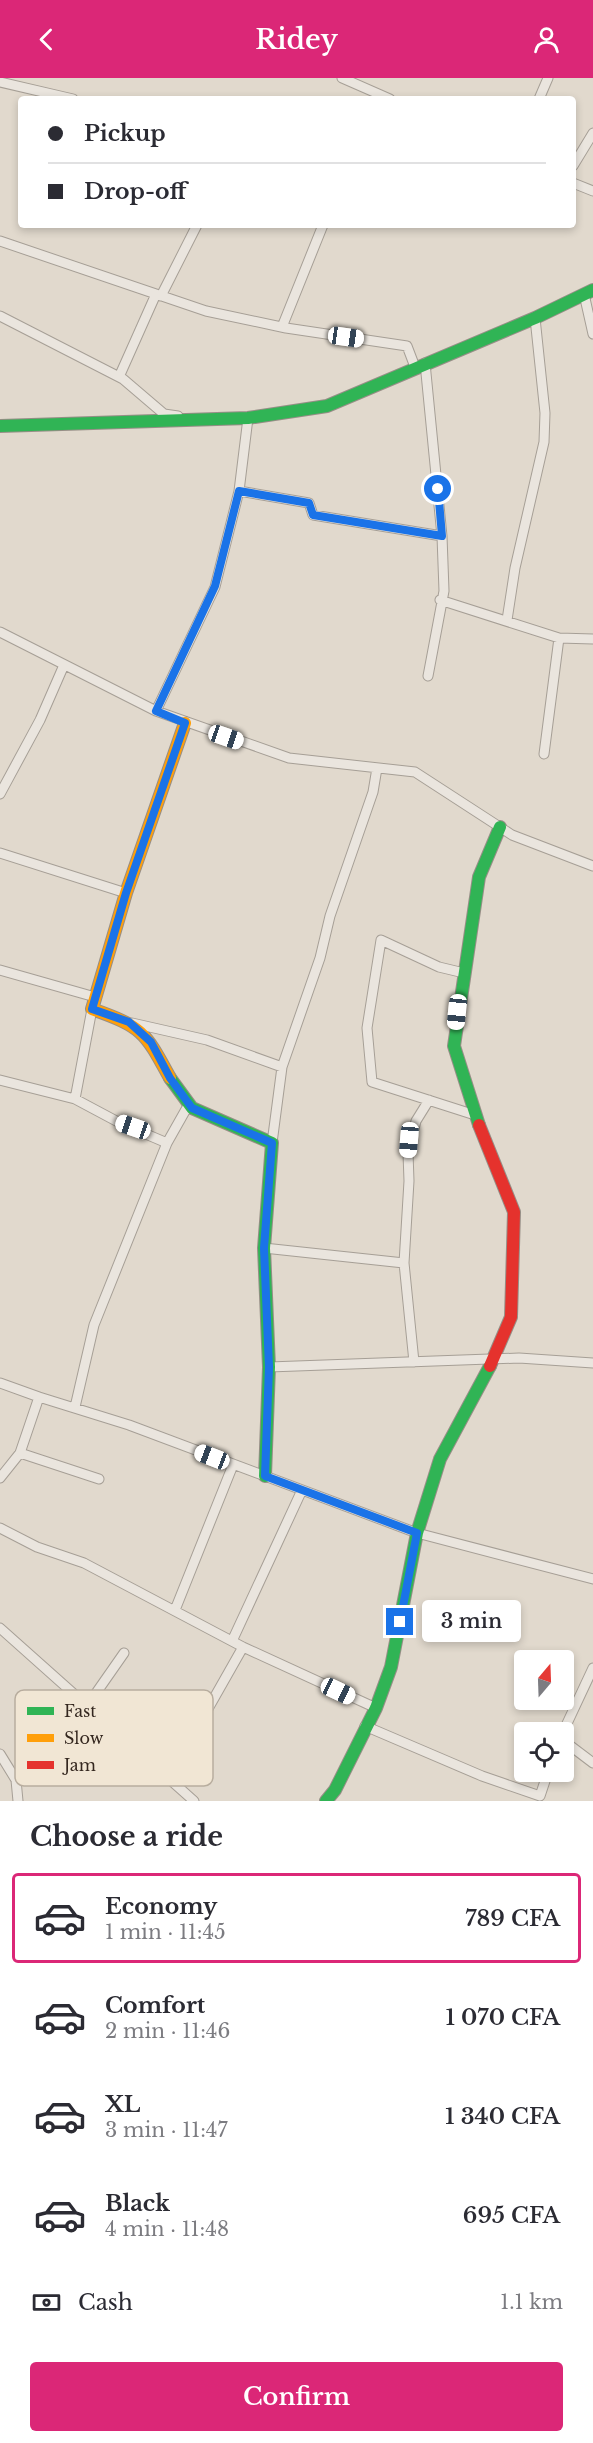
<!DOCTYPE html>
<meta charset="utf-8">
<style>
body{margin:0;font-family:"Libre Baskerville",serif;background:#f7f7f7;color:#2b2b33;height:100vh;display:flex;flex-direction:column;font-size:22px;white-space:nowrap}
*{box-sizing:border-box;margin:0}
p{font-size:20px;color:#7c7c81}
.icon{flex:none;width:33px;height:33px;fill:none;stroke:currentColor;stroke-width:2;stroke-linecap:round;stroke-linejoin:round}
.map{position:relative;height:1723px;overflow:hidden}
.side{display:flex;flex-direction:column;background:#fff;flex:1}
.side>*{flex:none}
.hud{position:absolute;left:18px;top:18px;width:558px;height:132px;border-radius:6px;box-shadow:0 3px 9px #0003;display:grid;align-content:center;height:132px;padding:0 30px;background:#fff}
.needle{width:39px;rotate:19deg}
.buttons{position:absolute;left:514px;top:1572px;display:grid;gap:12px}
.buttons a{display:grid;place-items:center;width:60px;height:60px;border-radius:6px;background:#fff;box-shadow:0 3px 9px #0003;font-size:30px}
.end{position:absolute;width:27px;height:27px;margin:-14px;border:8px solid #1a73e8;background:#fff;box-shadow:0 0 0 3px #fff}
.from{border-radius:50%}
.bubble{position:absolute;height:42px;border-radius:6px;background:#fff;box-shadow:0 3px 9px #0003;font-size:20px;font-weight:600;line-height:42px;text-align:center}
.car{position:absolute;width:18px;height:36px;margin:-18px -9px;border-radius:8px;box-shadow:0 0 4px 2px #0007;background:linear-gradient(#fff 24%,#345 0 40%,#fff 0 76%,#345 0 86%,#fff 0)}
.hud b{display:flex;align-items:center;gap:21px;height:57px;font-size:22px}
.hud b+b{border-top:2px solid #e1e1e2}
.hud i{width:15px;height:15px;background:#2b2b33}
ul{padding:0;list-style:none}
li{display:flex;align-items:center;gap:18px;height:90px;margin:0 12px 9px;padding:0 18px;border:3px solid transparent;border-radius:6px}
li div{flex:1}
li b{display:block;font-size:22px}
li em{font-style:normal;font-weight:600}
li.on{border-color:#db2777}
li>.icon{width:54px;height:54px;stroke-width:1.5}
h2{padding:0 30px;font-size:27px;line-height:72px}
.pay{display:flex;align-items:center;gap:15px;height:66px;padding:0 30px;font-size:22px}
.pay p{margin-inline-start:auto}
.button{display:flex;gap:12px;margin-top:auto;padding:12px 30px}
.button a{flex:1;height:69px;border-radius:6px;background:#db2777;color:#fff;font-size:24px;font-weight:600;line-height:69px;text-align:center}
header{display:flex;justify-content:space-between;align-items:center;height:78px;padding:0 30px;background:#db2777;color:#fff;font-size:27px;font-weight:600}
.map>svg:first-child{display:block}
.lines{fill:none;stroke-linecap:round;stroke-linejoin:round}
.street-casing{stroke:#a69f96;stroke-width:11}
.fast-casing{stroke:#968e86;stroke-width:14}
.slow-casing{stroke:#968e86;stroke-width:14}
.jam-casing{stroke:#968e86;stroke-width:14}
.street{stroke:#eae5de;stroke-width:9}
.fast{stroke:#30b455;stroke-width:12}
.slow{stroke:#ff9f0a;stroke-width:12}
.jam{stroke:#e5322d;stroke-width:12}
.route{stroke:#1a73e8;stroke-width:8}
.key{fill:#f1e6d4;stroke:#b8ad9e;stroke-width:1.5}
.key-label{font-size:16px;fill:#34271f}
</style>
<header><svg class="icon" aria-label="back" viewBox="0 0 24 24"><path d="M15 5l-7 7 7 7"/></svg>Ridey<svg class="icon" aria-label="person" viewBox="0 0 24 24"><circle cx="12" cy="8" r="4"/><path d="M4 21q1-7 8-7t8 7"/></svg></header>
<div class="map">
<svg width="593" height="1723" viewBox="0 0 593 1723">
<rect width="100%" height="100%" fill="#e1d9cd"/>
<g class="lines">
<g class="street-casing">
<path id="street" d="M342 0 390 21
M0 4 73 21
M539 21 548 0
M573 88 593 55
M573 105 593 113
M0 163 206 233 286 250 407 268 415 289
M584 216 593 256
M161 218 197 147
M0 238 123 301 164 336 178 338
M282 249 323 147
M425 285 442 458 444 513 428 598
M119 299 156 216
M239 413 309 425 313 437 442 458
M440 522 559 560 593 561
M507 542 515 490 544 364 545 335 535 240
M0 554 156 633 289 680 415 694 512 757 593 788
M156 633 215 509 239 413 248 340
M544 676 559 560
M0 716 40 642 64 587
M0 775 126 815
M0 892 95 919
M464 895 439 889 381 862 367 950 372 1004 475 1037
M132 945 207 962 282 989
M0 1002 75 1021 120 1045 167 1065
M75 1021 92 931
M272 1065 282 989 320 880 330 838 373 714 377 690
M264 1170 404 1185
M414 1284 404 1185 409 1103 408 1075 416 1043 429 1022
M269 1289 519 1280 593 1285
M0 1305 39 1319
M75 1329 94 1247 167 1065 189 1026
M20 1375 99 1401
M0 1400 20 1375 39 1319 129 1347 417 1455 593 1501
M0 1450 37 1469 84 1485 243 1569 376 1630
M175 1532 233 1387
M0 1550 194 1723
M233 1561 302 1412
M87 1628 124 1575
M365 1648 482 1698 540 1718 548 1694
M563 1654 593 1590
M564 1663 593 1685
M0 1676 16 1702 18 1723
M164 1696 205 1636 243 1569"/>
</g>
<g class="fast-casing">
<path id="fast" d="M0 348 248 340 327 328 535 240 593 212
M170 1000 192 1030 272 1065 264 1170 269 1289 265 1398
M479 1047 454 968 479 799 500 749
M326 1723 335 1712 376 1630 391 1589 417 1455 440 1381 490 1288"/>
</g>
<g class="slow-casing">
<path id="slow" d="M170 1000C145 954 143 949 92 931L126 815 185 645"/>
</g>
<g class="jam-casing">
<path id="jam" d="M479 1047 514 1134 511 1239 490 1288"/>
</g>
<use href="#street" class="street"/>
<use href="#fast" class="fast"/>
<use href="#slow" class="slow"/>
<use href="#jam" class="jam"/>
</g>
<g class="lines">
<path class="route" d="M400 1544 417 1455 265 1398 269 1289 264 1170 272 1065 192 1030 170 1000 151 964 129 944 92 931 126 815 185 645 156 633 215 508 239 413 309 425 313 437 442 458 438 411"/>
</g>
<rect x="15" y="1612" width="198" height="96" rx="9" class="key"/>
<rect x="27" y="1629" width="27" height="8" fill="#30b455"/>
<rect x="27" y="1656" width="27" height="8" fill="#ff9f0a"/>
<rect x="27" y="1683" width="27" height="8" fill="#e5322d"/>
<g class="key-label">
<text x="64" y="1639">Fast</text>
<text x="64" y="1666">Slow</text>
<text x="64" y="1693">Jam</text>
</g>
</svg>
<div class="buttons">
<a><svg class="needle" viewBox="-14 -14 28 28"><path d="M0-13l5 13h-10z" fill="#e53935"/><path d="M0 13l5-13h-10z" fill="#7c7c81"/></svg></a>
<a><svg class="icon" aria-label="locate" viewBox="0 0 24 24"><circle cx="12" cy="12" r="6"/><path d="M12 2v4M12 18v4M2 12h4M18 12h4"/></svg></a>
</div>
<i class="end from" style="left:438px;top:411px"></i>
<i class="end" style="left:400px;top:1544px"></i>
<div class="bubble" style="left:422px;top:1522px;width:99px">3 min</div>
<i class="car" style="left:346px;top:259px;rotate:98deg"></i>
<i class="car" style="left:226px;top:659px;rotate:109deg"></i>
<i class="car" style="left:457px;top:934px;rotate:186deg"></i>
<i class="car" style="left:133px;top:1049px;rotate:289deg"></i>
<i class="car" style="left:409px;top:1062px;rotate:185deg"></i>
<i class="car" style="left:212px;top:1379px;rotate:291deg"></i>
<i class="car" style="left:338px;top:1613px;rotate:115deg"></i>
<div class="hud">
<b><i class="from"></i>Pickup</b>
<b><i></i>Drop-off</b>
</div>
</div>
<section class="side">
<h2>Choose a ride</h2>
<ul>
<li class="on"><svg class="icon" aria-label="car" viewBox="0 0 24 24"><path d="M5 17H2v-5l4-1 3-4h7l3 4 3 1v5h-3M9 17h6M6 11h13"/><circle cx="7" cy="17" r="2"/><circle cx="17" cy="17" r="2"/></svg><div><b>Economy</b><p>1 min · 11:45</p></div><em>789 CFA</em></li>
<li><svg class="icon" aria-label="car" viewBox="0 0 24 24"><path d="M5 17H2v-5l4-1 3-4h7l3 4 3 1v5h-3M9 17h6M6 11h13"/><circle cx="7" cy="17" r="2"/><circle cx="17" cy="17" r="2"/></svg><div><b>Comfort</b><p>2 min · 11:46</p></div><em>1 070 CFA</em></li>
<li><svg class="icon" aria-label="car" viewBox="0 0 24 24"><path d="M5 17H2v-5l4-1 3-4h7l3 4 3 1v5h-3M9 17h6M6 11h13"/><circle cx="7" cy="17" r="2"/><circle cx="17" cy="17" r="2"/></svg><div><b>XL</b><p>3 min · 11:47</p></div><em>1 340 CFA</em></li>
<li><svg class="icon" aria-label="car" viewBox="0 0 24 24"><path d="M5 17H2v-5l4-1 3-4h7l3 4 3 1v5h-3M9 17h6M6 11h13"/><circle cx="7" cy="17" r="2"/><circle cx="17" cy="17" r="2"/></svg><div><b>Black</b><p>4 min · 11:48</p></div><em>695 CFA</em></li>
</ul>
<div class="pay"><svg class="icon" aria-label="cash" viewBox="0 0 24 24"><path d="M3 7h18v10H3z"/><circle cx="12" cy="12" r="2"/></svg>Cash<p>1.1 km</p></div>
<div class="button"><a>Confirm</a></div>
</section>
